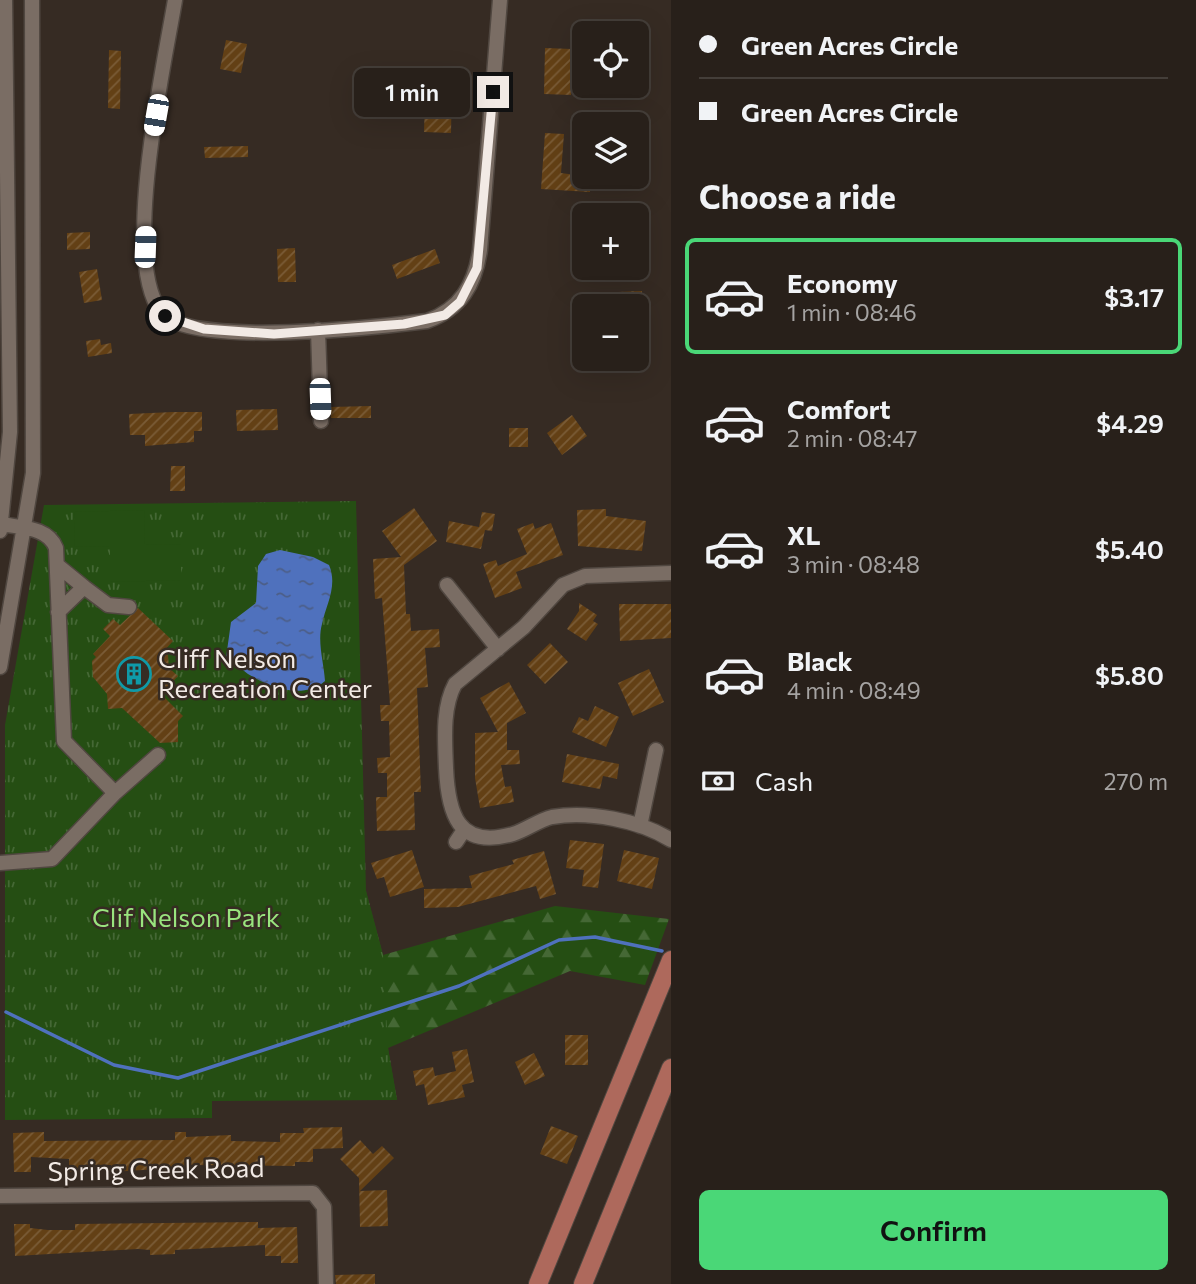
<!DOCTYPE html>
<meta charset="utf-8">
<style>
body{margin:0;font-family:Commissioner,sans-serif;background:#342d27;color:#f1f3f6;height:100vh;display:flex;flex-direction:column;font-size:26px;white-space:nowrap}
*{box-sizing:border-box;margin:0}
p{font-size:23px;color:#a5a3a2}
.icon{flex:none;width:38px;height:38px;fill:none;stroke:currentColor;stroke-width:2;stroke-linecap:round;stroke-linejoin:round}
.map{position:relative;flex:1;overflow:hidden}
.details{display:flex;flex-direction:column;background:#28201a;width:525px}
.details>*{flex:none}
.guide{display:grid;align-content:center;height:154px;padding:0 28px;background:#28201a}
.buttons{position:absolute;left:572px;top:21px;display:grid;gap:14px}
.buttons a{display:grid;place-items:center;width:77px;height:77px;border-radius:10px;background:#28201a;box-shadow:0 7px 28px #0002,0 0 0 2px #443e39;font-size:35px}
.end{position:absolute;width:32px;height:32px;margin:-16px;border:9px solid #f2eae5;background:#111;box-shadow:0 0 0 4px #111}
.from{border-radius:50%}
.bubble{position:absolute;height:49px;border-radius:10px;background:#28201a;box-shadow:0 7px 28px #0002,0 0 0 2px #443e39;font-size:23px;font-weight:600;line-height:49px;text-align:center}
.car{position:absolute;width:21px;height:42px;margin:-21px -10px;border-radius:9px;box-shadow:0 0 5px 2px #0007;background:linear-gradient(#fff 24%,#345 0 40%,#fff 0 76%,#345 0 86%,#fff 0)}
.guide b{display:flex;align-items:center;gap:24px;height:66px;font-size:26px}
.guide b+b{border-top:2px solid #443e39}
.guide i{width:18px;height:18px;background:#f1f3f6}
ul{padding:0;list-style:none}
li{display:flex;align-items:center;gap:21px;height:116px;margin:0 14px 10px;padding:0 14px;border:4px solid transparent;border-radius:10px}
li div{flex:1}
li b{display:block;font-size:26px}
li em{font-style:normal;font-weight:600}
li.on{border-color:#4ad777}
li>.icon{width:63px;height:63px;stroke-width:1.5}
h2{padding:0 28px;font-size:32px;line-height:84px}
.pay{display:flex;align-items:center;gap:18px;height:77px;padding:0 28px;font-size:26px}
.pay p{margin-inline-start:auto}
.primary-button{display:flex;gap:14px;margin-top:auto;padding:14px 28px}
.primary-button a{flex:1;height:80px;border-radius:10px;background:#4ad777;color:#111;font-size:28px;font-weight:600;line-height:80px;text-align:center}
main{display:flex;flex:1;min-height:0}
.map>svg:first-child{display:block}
.forest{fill:url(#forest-firs)}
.park{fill:url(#park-tufts)}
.garden{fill:#254e13}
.water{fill:url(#water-ripples)}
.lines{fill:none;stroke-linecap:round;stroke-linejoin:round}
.stream{stroke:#4f71bd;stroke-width:3.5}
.building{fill:url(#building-hatch)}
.minor-casing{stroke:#504740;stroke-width:17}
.major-casing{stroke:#504740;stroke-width:20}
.minor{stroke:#7a6d64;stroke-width:14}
.major{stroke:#ae695c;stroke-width:18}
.route{stroke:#f2eae5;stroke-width:9}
.labels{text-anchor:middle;stroke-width:5;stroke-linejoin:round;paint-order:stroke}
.poi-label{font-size:26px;fill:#f2eae5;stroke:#362b23;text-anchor:start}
.park-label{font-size:26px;fill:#99e47e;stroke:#362b23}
.street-label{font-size:26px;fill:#f2eae5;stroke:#362b23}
</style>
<main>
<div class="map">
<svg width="671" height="1284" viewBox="0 0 671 1284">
<defs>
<pattern id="forest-firs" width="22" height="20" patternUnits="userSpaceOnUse" patternTransform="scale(1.75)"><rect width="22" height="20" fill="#254e13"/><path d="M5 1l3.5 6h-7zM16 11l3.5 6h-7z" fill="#456835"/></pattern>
<pattern id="park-tufts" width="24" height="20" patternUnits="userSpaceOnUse" patternTransform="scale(1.75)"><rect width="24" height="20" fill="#254e13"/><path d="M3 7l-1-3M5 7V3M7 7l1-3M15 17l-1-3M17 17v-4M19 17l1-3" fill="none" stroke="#456835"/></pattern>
<pattern id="water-ripples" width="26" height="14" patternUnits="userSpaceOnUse" patternTransform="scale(1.75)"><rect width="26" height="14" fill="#4f71bd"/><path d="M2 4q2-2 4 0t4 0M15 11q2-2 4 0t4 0" fill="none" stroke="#4c5e87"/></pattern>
<pattern id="building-hatch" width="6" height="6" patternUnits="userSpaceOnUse" patternTransform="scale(1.75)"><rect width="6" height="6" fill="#634015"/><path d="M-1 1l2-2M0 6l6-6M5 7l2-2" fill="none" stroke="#7a5c37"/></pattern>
</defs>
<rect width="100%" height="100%" fill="#362b23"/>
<path class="forest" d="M366 891 383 955 555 906 669 919 645 985 570 971 388 1048 397 1100 78 1014Z"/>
<path class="park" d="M356 501 366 891 383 955 388 1048 397 1100 212 1101V1118L5 1120V725L44 505Z"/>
<path class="garden" d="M144 510 145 545 181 544V580L110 582V546L75 547 74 512Z"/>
<path class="water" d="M280 550 313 557 329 565C338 586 326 605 322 624 317 642 324 663 325 681 303 700 271 688 248 674 240 668 235 662 226 658L231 622 256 603 258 566 266 554Z"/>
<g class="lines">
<path class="stream" d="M6 1012 114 1065 178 1078 459 986 559 940 595 937 662 951"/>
</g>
<path class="building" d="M226 40 247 44 241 73 220 69Z
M545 48 572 49 571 95 544 94Z
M109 50 121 51 120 109 108 108Z
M437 83H452L451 133 424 132 425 98 437 99Z
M545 133 564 134 561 173 590 177V192L541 189Z
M248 146V157L205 158 204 147Z
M626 203H644V215H627Z
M90 232V249L67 250V233Z
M295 248 296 282H278L277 249Z
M435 249 440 263 397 279 392 265Z
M97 269 102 300 84 303 79 272Z
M642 291V306H618V292Z
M100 339 101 345 111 343 112 353 88 357 86 341Z
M371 406V418H331L330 407Z
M277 409 278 430 237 431 236 410Z
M173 412H202V431H194V442L145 446V435H130L129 414Z
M572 415 587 436 562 455 547 433Z
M509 428H528V447H509Z
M171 466H185V491H170Z
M414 508 437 541 404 565 406 614H410L411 631 439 629 440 647 425 648 428 687 417 688 421 792H414L415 830 377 831 376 797H387V773H378L377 758 390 757 389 721H381L380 705H390L382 598 375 599 373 559 401 557 382 531Z
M606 509V516L646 521 642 551 578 546 577 510Z
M482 512 495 514 492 531 485 530 481 549 446 542 449 521 479 527Z
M533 523 535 529 551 523 563 555 516 572 522 588 495 598 483 564 496 560 498 566 527 554 517 529Z
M579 603 597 615 593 621 598 624 586 641 567 629 579 611Z
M619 604H671V638L620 641Z
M138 608 173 641 164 651 168 655 169 668 178 676 161 694 183 716 178 721V742L160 743 122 708 108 709 107 694 93 677 92 661 96 657 93 654 110 636 103 629 113 619 120 625Z
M550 643 568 662 545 684 527 665Z
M649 669 664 702 633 716 618 683Z
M509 682 526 713 507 723V750H519L520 764 501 765 505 787 511 786 514 802 480 808 475 778V733L498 732 480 698Z
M595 706 619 717 606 747 572 732 579 717 588 721Z
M567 754 619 764 617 779 603 776 600 789 562 782Z
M570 840 604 844 598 888 582 886 584 870 566 868Z
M412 850 424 887 390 897 384 877 377 879 371 863Z
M624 850 659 858 652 889 617 881Z
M544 851 556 894 540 899 536 886 458 907 424 908V889L472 888 469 876 514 864 512 860Z
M565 1035H588V1065H565Z
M467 1049 474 1082 462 1085 465 1097 428 1105 424 1084 416 1086 413 1071 433 1067 435 1076 456 1071 452 1052Z
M534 1053 545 1076 525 1085 515 1062Z
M551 1126 578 1136 567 1164 540 1154Z
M342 1127 343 1148 313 1149V1162H295V1166L190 1165V1171H175V1168L111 1172V1165H85V1172H69V1159L31 1157V1172H14L13 1133 44 1132V1141L175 1140V1132H186V1137L231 1135V1141L280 1142V1133H304L303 1128Z
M360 1140 373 1154 382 1146 394 1158 360 1191 387 1190 388 1226 360 1227 359 1178 340 1159Z
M258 1222V1228L297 1227 298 1263H281V1256H265V1245L175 1250V1254L150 1255V1250L138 1249 15 1256 14 1224H30V1228L48 1230H75V1224Z
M375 1274V1284H336L335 1275Z"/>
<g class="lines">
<g class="minor-casing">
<path id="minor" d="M175 0C165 61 118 270 164 315 197 347 379 327 427 321 461 309 475 284 480 250L500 0
M318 330 321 421
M0 531 10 432 5 0
M57 565 84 587 58 612
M671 573 585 576 563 585 524 627 455 684C442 708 445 740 446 768 448 812 457 850 513 834 526 830 539 820 552 817 589 811 639 820 671 840
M447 585 498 649
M84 587 108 605 129 607
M0 667 33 473 32 0
M115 793 158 755
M640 826 656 750
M456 842 464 830
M0 863 52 859 115 793 64 741 56 548C48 527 22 528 1 524
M0 1196 313 1193 324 1207 326 1284"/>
</g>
<g class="major-casing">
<path id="major" d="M538 1284 671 960
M583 1284 671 1068"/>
</g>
<use href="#minor" class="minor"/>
<use href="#major" class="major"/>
</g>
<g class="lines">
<path class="route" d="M165 316 204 329 274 334 404 324 445 315 460 302 477 268 493 92"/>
</g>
<defs>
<g id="building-ring" transform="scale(1.75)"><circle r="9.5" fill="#362b23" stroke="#0f9aa8" stroke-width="1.5"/><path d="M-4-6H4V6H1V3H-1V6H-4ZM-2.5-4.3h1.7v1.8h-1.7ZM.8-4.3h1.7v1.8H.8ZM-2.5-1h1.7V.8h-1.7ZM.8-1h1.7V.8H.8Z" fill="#0f9aa8"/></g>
</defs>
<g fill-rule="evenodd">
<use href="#building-ring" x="134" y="674"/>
</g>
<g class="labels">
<g class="poi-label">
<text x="158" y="668">Cliff Nelson<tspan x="158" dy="30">Recreation Center</tspan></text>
</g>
<g class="park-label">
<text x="186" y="927">Clif Nelson Park</text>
</g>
<g class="street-label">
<text transform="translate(156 1170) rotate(-1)" y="9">Spring Creek Road</text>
</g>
</g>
</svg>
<div class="buttons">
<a><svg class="icon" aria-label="locate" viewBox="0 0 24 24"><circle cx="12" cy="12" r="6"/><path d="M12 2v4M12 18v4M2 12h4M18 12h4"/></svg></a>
<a><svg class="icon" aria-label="layers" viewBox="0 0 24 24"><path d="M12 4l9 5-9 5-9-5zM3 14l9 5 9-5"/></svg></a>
<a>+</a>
<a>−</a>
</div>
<i class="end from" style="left:165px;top:316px"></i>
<i class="end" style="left:493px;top:92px"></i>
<div class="bubble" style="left:354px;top:68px;width:116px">1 min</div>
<i class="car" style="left:156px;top:115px;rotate:190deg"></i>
<i class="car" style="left:145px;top:247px;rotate:2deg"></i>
<i class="car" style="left:320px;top:399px;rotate:178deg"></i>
</div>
<section class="details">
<div class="guide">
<b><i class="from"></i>Green Acres Circle</b>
<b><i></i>Green Acres Circle</b>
</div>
<h2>Choose a ride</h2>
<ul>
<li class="on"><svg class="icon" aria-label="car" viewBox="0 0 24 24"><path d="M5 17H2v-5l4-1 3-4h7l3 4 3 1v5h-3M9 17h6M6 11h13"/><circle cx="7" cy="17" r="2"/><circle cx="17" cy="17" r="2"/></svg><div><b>Economy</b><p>1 min · 08:46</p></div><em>$3.17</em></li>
<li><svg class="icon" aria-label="car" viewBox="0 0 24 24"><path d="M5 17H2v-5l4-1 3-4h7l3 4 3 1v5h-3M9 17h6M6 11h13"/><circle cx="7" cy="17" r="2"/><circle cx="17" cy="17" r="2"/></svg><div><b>Comfort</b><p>2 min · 08:47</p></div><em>$4.29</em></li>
<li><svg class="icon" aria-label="car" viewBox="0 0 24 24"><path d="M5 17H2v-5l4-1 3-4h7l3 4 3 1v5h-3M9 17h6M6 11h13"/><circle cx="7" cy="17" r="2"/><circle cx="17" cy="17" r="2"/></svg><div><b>XL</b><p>3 min · 08:48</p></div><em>$5.40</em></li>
<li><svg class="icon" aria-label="car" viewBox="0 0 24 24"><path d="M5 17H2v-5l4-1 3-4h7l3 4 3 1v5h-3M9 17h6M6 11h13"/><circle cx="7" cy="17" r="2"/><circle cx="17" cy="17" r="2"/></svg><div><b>Black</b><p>4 min · 08:49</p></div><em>$5.80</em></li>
</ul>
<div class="pay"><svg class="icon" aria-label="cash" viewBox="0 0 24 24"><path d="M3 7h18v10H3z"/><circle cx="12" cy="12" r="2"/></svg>Cash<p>270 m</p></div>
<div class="primary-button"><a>Confirm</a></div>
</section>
</main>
